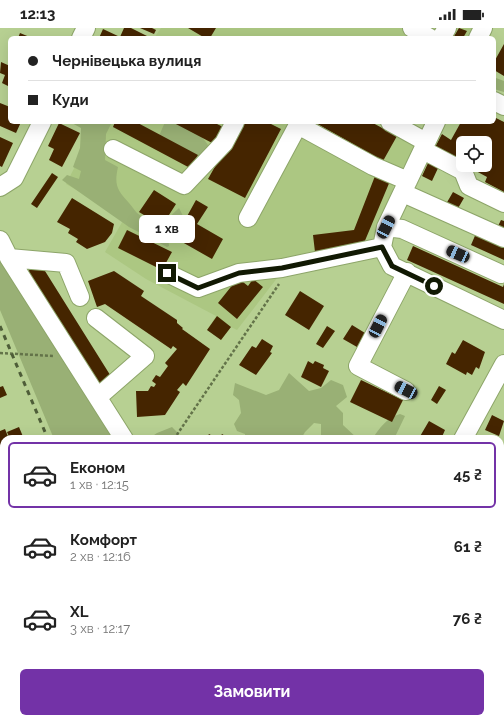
<!DOCTYPE html>
<html lang="uk">
<meta charset="utf-8">
<style>
body{margin:0;font-family:Raleway,sans-serif;background:#f2f2f2;color:#222;height:100vh;display:flex;flex-direction:column;font-size:15px;white-space:nowrap}
*{box-sizing:border-box;margin:0}
p{font-size:13px;color:#767676}
.icon{flex:none;width:22px;height:22px;fill:none;stroke:currentColor;stroke-width:2;stroke-linecap:round;stroke-linejoin:round}
.map{position:relative;flex:1;overflow:hidden}
.details{position:absolute;left:0px;top:407px;width:504px;height:288px;display:flex;flex-direction:column;background:#fff;border-radius:12px 12px 0 0;box-shadow:0 4px 16px #0002}
.details>*{flex:none}
.hud{position:absolute;left:8px;top:8px;width:488px;height:88px;border-radius:6px;box-shadow:0 4px 16px #0002;display:grid;align-content:center;height:88px;padding:0 20px;background:#fff}
.controls{position:absolute;left:456px;top:108px;display:grid;gap:8px}
.controls a{display:grid;place-items:center;width:36px;height:36px;border-radius:6px;background:#fff;box-shadow:0 4px 16px #0002;font-size:20px}
.end{position:absolute;width:18px;height:18px;margin:-9px;border:5px solid #111903;background:#fff;box-shadow:0 0 0 2px #fff}
.from{border-radius:50%}
.bubble{position:absolute;height:28px;border-radius:6px;background:#fff;box-shadow:0 4px 16px #0002;font-size:13px;font-weight:700;line-height:28px;text-align:center}
.car{position:absolute;width:12px;height:24px;margin:-12px -6px;border-radius:5px;box-shadow:0 0 3px 1px #0007;background:linear-gradient(#222 24%,#8ab4d8 0 40%,#222 0 76%,#8ab4d8 0 86%,#222 0)}
.hud b{display:flex;align-items:center;gap:14px;height:38px;font-size:15px}
.hud b+b{border-top:1px solid #e0e0e0}
.hud i{width:10px;height:10px;background:#222}
ul{padding:7px 0 0;list-style:none}
li{display:flex;align-items:center;gap:12px;height:66px;margin:0 8px 6px;padding:0 12px;border:2px solid transparent;border-radius:6px}
li div{flex:1}
li b{display:block;font-size:15px}
li em{font-style:normal;font-weight:700}
li.active{border-color:#7332a7}
li>.icon{width:36px;height:36px;stroke-width:1.5}
.button{display:flex;gap:8px;margin-top:auto;padding:8px 20px}
.button a{flex:1;height:46px;border-radius:6px;background:#7332a7;color:#fff;font-size:16px;font-weight:700;line-height:46px;text-align:center}
.status{display:flex;justify-content:space-between;align-items:center;height:28px;padding:0 20px;background:#fff;direction:ltr}
.status svg{height:11px;fill:currentColor}
.map>svg:first-child{display:block}
.built{fill:#acc782}
.green{fill:#99b075}
.building{fill:#452500}
.lines{fill:none;stroke-linecap:round;stroke-linejoin:round}
.minor-casing{stroke:#8da569;stroke-width:20}
.path{stroke:#637349;stroke-width:2.5;stroke-dasharray:3 2;stroke-linecap:butt}
.minor{stroke:#fff;stroke-width:18}
.rail{stroke:#4e5d38;stroke-width:3;stroke-dasharray:5 5;stroke-linecap:butt}
.route{stroke:#111903;stroke-width:5}
</style>
<div class="status"><b>12:13</b><svg viewBox="0 0 49 12"><path d="M0 12V9h3v3zM5 12V6h3v6zM10 12V3h3v9zM15 12V0h3v12zM26 1h20v11H26zM47 4h2v5h-2z"/></svg></div>
<div class="map">
<svg width="504" height="695" viewBox="0 0 504 695">
<rect width="100%" height="100%" fill="#b7d092"/>
<path class="built" d="M161 0H473L468 10H154Z
M98 94H371L416 118 394 154 392 170 375 210 281 245 237 302 231 299 221 312 207 302 216 288 146 251 105 224 125 189 66 156Z"/>
<path class="green" d="M496 50 504 53V64L494 61Z
M70 94H112L106 106 105 132 118 139C114 157 117 162 129 175 132 178 134 182 137 185 145 192 154 193 163 195L179 180 183 188 168 208 169 218 167 219 129 199 62 152 67 147 79 151 81 143 73 139 80 120 81 100Z
M165 94H188C196 104 207 112 211 123L201 129 159 108Z
M0 225 118 411H54L0 282Z
M289 345 309 363 321 360 331 352 343 357 347 369 336 378 343 385V397L358 411H323L321 408V396L314 395 305 404 301 411H245V406L237 403 234 396 241 385 239 372 233 367 235 355 266 367 279 362Z
M400 386 405 388 394 411H372C380 400 386 390 400 386Z
M172 399 179 406 178 411H148L157 405Z
M0 438 4 442V524L0 519Z
M4 540V649L0 652V541Z
M168 691H212L217 695H166Z"/>
<path class="building" d="M124 0H131L149 9 99 10 103 1 120 9Z
M140 0H152L156 2 154 6Z
M188 0H216L210 10H205Z
M459 0 467 3 463 10H453Z
M20 5 32 10H18Z
M504 16V48L494 42V34Z
M1 34 10 38V59L2 55 5 47 0 45Z
M0 75 10 79V94H21L16 105 0 98Z
M494 89 504 94V164L485 154 487 149 465 137H485V115H463V136L434 121 442 106 451 112 461 94H494Z
M115 94H136L198 127 190 140 113 99Z
M172 94H213L225 100 216 117Z
M240 94H267L281 101 245 170 208 151Z
M314 94H371L397 108 383 133Z
M59 95 80 105 62 139 49 132 54 121 48 118Z
M0 109 13 115 2 139 0 138Z
M429 133 439 138 432 153 422 148Z
M52 145 58 149 37 180 31 176Z
M375 148 390 153 364 215 315 224 313 207 354 202Z
M154 162 176 176 162 198 139 184Z
M453 164 464 170 457 182 446 176Z
M72 170 114 196 112 205 105 214 87 221 76 214 78 211 68 205 70 201 57 194Z
M196 172 208 179 197 196 223 211 212 231 175 210Z
M501 192 504 193V206L496 202Z
M127 202 172 224 162 242 118 220Z
M477 203 504 216V232L471 217Z
M413 218 503 259 504 256V276L407 232Z
M40 235 112 350 99 357 28 243Z
M114 243 144 263 141 268 177 292V295L183 300 182 301 210 321 186 358 183 355 177 362 180 364 165 387 137 389 136 363H148L151 358 154 359 156 356 152 353 156 347 160 349 168 338 165 335 177 321 173 318 171 321 105 276 97 279 88 253Z
M238 250 248 258 253 251 263 259 237 291 218 275Z
M300 263 324 278 309 302 285 287Z
M217 288 231 299 221 312 207 302Z
M352 297 365 305 357 319 343 311Z
M327 298 335 303 323 320 316 316Z
M262 311 273 318 270 324 272 325 256 347 239 337 252 318 256 320Z
M463 312 485 324 479 341 476 339 472 347 467 344 466 347 446 336 452 324 455 326Z
M308 333 313 336 315 333 324 337 323 340 329 343 321 359 301 349Z
M361 352 403 372 392 394 350 374Z
M3 358 7 367 0 370V359Z
M439 358 446 362 437 376 431 372Z
M492 387 504 393 499 408 485 402Z
M429 393 445 402 441 411 419 410Z
M19 399 24 411H10L7 404Z
M5 401 9 411H4V419L0 421V403Z
M209 406 218 411H206Z
M222 406 230 411H219Z
M504 426V452L500 451V435Z
M504 498V515L500 513V506Z
M500 598 504 600V620L500 618Z
M3 665H4L5 691 4 695H0V670Z
M501 680 504 681V695H496L497 691H500Z
M62 691H76L75 695H61Z
M107 691H121L133 695H106Z
M444 691H464L462 695H450Z"/>
<g class="lines">
<g class="minor-casing">
<path id="minor" d="M412 0 430 10
M81 10 86 0
M441 10 447 0
M478 10 483 0
M494 73 504 78
M390 94 426 114
M113 121 184 157 224 115 235 94
M423 122 463 143 469 158 504 175
M0 159 14 150 42 94
M403 165 504 210
M248 190 298 97 373 138 408 153
M386 199 402 201 501 246
M0 212 9 230 124 411
M382 219 392 238 504 292
M382 219 386 199 436 94
M9 230 66 235 80 269
M167 245 198 260 239 245 282 240 382 219
M96 290 145 328 98 369
M406 363 358 338 407 244
M463 411 504 336
M0 442 4 444
M500 465 504 466
M500 636 504 638
M160 695 163 691"/>
</g>
<path class="path" d="M0 325 54 328
M174 411 279 256
M220 691 226 695"/>
<use href="#minor" class="minor"/>
<path class="rail" d="M0 298 48 411
M242 691 247 695"/>
</g>
<g class="lines">
<path class="route" d="M167 245 198 260 239 245 282 240 382 219 392 238 434 258"/>
</g>
</svg>
<div class="controls">
<a><svg class="icon" aria-label="locate" viewBox="0 0 24 24"><circle cx="12" cy="12" r="6"/><path d="M12 2v4M12 18v4M2 12h4M18 12h4"/></svg></a>
</div>
<i class="end from" style="left:434px;top:258px"></i>
<i class="end" style="left:167px;top:245px"></i>
<div class="bubble" style="left:139px;top:187px;width:56px">1 хв</div>
<i class="car" style="left:386px;top:199px;rotate:27deg"></i>
<i class="car" style="left:458px;top:226px;rotate:294deg"></i>
<i class="car" style="left:378px;top:298px;rotate:27deg"></i>
<i class="car" style="left:406px;top:362px;rotate:297deg"></i>
<div class="hud">
<b><i class="from"></i>Чернівецька вулиця</b>
<b><i></i>Куди</b>
</div>
<section class="details">
<ul>
<li class="active"><svg class="icon" aria-label="car" viewBox="0 0 24 24"><path d="M5 17H2v-5l4-1 3-4h7l3 4 3 1v5h-3M9 17h6M6 11h13"/><circle cx="7" cy="17" r="2"/><circle cx="17" cy="17" r="2"/></svg><div><b>Економ</b><p>1 хв · 12:15</p></div><em>45 ₴</em></li>
<li><svg class="icon" aria-label="car" viewBox="0 0 24 24"><path d="M5 17H2v-5l4-1 3-4h7l3 4 3 1v5h-3M9 17h6M6 11h13"/><circle cx="7" cy="17" r="2"/><circle cx="17" cy="17" r="2"/></svg><div><b>Комфорт</b><p>2 хв · 12:16</p></div><em>61 ₴</em></li>
<li><svg class="icon" aria-label="car" viewBox="0 0 24 24"><path d="M5 17H2v-5l4-1 3-4h7l3 4 3 1v5h-3M9 17h6M6 11h13"/><circle cx="7" cy="17" r="2"/><circle cx="17" cy="17" r="2"/></svg><div><b>XL</b><p>3 хв · 12:17</p></div><em>76 ₴</em></li>
</ul>
<div class="button"><a>Замовити</a></div>
</section>
</div>
